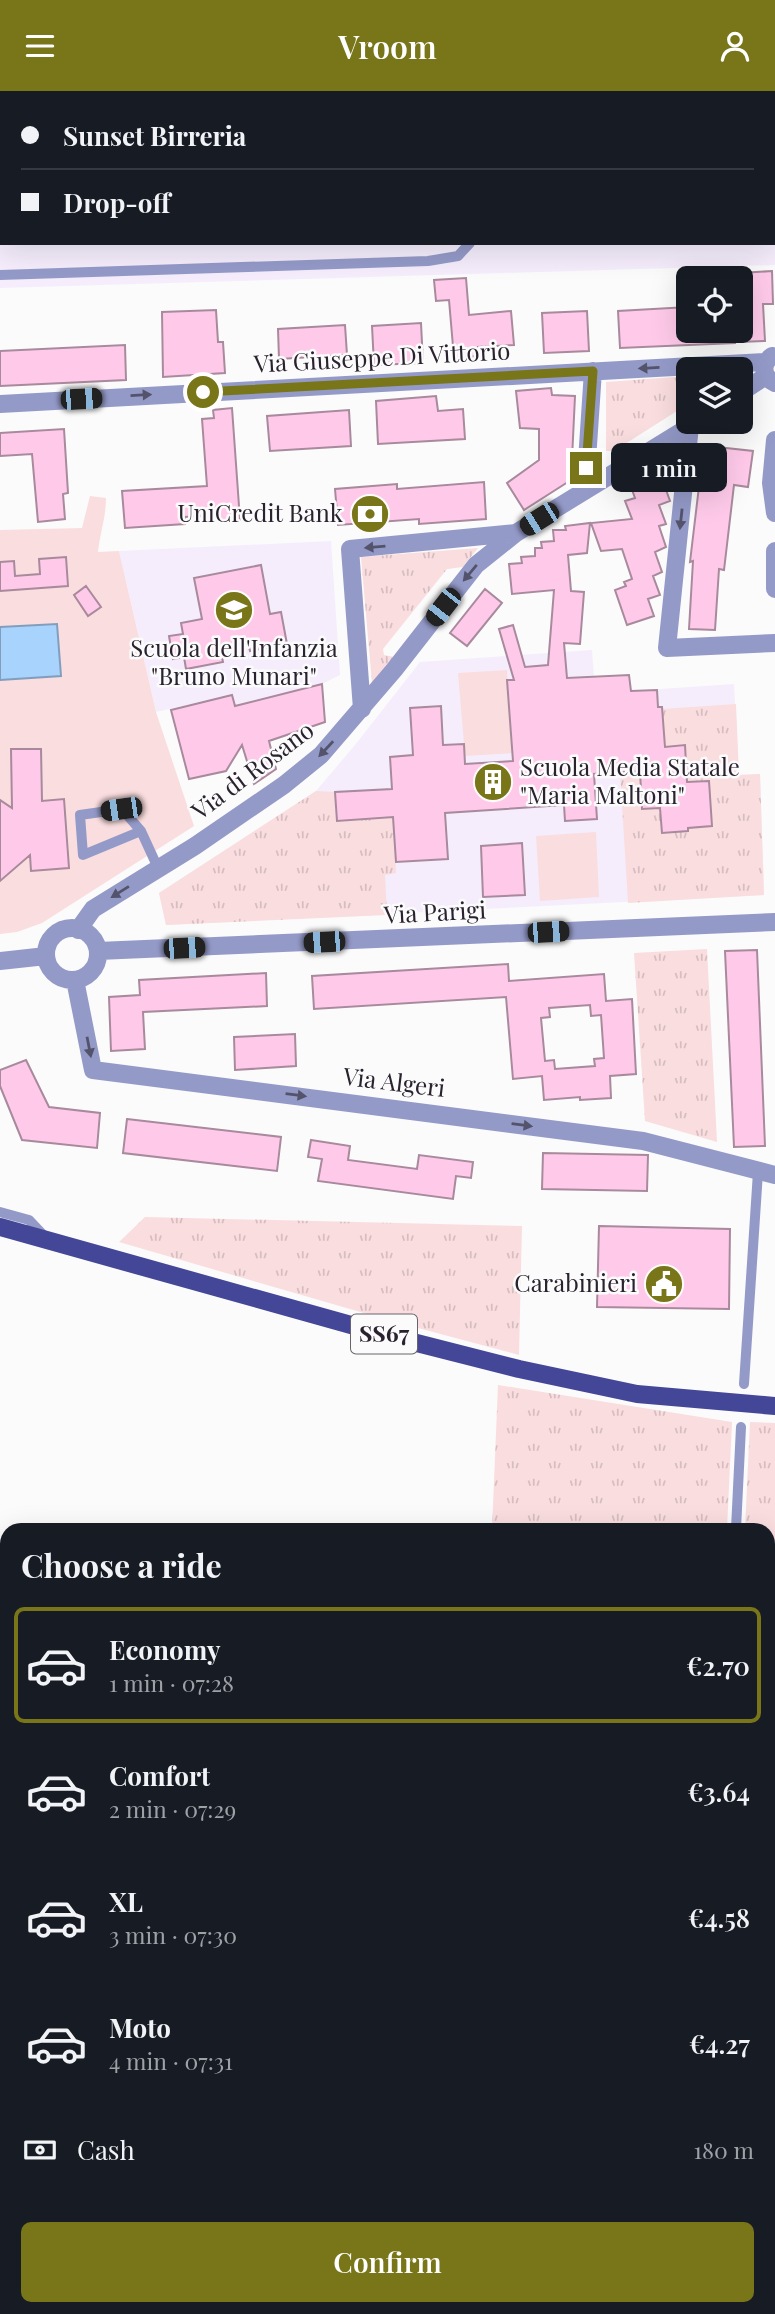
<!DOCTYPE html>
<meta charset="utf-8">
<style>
body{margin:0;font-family:"Playfair Display",serif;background:#20242c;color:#f1f3f6;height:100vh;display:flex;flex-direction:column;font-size:26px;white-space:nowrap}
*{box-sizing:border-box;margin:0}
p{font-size:23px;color:#9ea1a6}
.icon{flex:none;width:38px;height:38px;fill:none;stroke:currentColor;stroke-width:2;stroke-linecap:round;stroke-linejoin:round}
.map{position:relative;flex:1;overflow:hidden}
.details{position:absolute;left:0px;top:1432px;width:775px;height:793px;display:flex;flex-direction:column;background:#171b24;border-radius:21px 21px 0 0;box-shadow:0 7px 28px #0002}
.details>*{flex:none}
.banner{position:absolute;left:0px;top:0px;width:775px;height:154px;box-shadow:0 7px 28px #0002;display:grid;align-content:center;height:154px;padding:0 21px;background:#171b24}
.controls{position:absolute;left:676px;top:175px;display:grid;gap:14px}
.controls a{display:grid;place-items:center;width:77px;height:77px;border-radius:10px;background:#171b24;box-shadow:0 7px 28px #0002;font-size:35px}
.end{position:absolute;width:32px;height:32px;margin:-16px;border:9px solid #797519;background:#fff;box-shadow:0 0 0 4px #fff}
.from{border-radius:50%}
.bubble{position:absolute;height:49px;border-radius:10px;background:#171b24;box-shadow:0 7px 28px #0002;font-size:23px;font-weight:600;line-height:49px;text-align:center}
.car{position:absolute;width:21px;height:42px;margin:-21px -10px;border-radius:9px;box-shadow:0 0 5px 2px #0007;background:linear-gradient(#222 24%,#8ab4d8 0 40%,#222 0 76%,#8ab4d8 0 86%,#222 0)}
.banner b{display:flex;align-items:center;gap:24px;height:66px;font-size:26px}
.banner b+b{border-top:2px solid #363941}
.banner i{width:18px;height:18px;background:#f1f3f6}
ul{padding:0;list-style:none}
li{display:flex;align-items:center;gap:21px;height:116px;margin:0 14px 10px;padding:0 7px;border:4px solid transparent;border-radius:10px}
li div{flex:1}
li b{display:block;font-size:26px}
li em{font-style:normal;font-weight:600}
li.active{border-color:#797519}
li>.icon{width:63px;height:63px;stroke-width:1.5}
h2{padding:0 21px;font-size:32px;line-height:84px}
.pay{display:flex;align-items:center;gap:18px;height:77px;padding:0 21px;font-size:26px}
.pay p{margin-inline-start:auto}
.cta{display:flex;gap:14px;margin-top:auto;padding:14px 21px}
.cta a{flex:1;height:80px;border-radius:10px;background:#797519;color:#fff;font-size:28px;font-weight:600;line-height:80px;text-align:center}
header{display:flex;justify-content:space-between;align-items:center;height:91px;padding:0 21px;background:#797519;color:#fff;font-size:32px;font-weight:600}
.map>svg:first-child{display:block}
.built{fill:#f5edfc;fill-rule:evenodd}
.grass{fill:url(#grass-tufts)}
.forest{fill:url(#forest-crowns)}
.pitch{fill:#fadddf}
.water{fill:#a8d3fc;stroke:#829ebe;stroke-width:2}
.building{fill:#ffcaea;stroke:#a88a9c;stroke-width:2;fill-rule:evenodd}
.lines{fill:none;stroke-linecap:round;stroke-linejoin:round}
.service{stroke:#949ac8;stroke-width:10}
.minor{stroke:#949ac8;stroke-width:18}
.primary{stroke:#444797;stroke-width:18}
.oneway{fill:#54536c}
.route{stroke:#797519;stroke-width:9}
.labels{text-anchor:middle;stroke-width:5;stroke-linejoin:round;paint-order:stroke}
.shield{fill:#fbfbfb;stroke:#69646c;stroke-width:2}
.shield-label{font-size:23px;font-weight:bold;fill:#2a232f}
.street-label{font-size:24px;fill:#2a232f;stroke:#fbfbfb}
.poi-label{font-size:24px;fill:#2a232f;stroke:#fbfbfb;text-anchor:end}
</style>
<header><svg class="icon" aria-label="menu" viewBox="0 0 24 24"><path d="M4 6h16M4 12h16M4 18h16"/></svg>Vroom<svg class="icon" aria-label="person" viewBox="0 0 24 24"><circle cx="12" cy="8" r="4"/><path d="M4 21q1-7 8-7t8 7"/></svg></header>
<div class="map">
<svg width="775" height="2223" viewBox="0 0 775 2223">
<defs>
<pattern id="grass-tufts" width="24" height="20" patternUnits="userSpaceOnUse" patternTransform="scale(1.75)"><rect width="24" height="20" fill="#fadddf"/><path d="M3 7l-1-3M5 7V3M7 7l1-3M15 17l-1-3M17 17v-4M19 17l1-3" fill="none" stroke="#d6bdc0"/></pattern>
<pattern id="forest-crowns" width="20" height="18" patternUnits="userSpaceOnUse" patternTransform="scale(1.75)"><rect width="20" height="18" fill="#fadddf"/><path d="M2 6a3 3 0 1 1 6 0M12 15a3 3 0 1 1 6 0" fill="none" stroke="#d6bdc0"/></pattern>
</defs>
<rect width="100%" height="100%" fill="#fbfbfb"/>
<path class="built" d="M0 0H775V174L0 197ZM2 2H774V152H2Z
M331 450 340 584 322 593 235 615 231 604 156 621 119 460Z
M592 559 594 586 629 584 631 600 734 593 739 684 760 683 764 804 166 834 159 802 316 700 355 654 420 571Z"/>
<path class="grass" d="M688 285V313L614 360H606V291Z
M478 457 463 476 447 478 383 558 384 564 394 566 372 592 361 466Z
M736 613 739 684 760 683 764 804 628 812 620 681 640 680 642 718 660 717 662 742 688 740V737L712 735 709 690 687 691 685 654 665 656 662 618Z
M316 700 335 701 337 729 393 726 396 782 385 784 387 824 166 834 159 802Z
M707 858 717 1051 645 1030 634 862Z
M145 1126 522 1135 519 1264 388 1229 119 1151Z
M498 1294 732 1331 727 1438H492Z
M750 1331 775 1332V1466L768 1464V1438H745Z"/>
<path class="forest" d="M0 1657H7V2029L0 2032Z
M768 1678H775V2223H391L390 2217H768Z"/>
<path class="pitch" d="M90 405 106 407C106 426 100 442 98 461L119 460 156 621 194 735 42 832 17 841 0 843V439L82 437Z
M507 579 512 662 465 665 458 582Z
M596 741 599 806 540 810 536 745Z"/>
<path class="water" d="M57 533 61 585 0 589V536Z
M0 1466H7V1620L0 1619Z
M768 1552H775V1651H768Z"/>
<path class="building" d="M772 180 773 213H763L765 250 740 251V182Z
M466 187 469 224 511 220 514 254 478 256V265L454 267 449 209 436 210 434 189Z
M688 216V240H734L735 252 620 257 618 220Z
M216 219 218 251H223L225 282 163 286 162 221Z
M587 220 589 260 544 262 542 222Z
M421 232 423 272 374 274 372 235Z
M345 234 347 264 279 268 278 238Z
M125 254 126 289 0 295V260Z
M551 297 552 304 575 305 571 389 524 419 507 392 539 369V338L520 337 516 300Z
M436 305 438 320 463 318 465 348 378 353 376 310Z
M232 317 240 429 221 430 220 424 185 426V433L125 437 122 400 207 395 202 328 214 327 213 319Z
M349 319 351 355 270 360 267 325Z
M64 338 68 402 63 403 65 428 38 431 32 363 0 365V342Z
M717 356 753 360 748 396 734 394 724 479 719 478 715 539 689 538 693 470 690 471 700 387 713 388Z
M661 385 670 410 659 414 666 433 659 435 666 456 655 461 662 481 653 485 660 504 648 508 654 525 627 534 615 499 626 495 624 491 632 488 622 458 601 460 591 432 632 428 625 410 635 407 631 396Z
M484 391 486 428 419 433V428L338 434 335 398 397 393V398Z
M590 432 587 462 568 464 571 500 584 501 580 553 564 552 567 587 629 584 631 600 657 599 658 616H662L665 656 685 654 687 691 709 690 712 735 688 737V740L662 742 660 717 642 718 640 680 594 683 597 728 565 730 564 714 445 722 448 768 396 771 393 726 337 730 335 701 392 698 390 666 413 664 410 617 441 615 443 654 464 653 465 673 513 670 507 589H514L499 538 513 534 525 576 548 574 554 499 512 503 509 473 522 472 521 466 535 465V457H542L541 451 554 450 553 439H566L565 435Z
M66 466 68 495 0 500V471L14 470 15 485 40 483 39 468Z
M261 474 270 523 281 521 287 553 250 560 248 552 220 557 223 571 186 578 184 566 173 568 169 545 183 543 181 532 202 528 194 487Z
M86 495 101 516 88 525 74 504Z
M485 498 502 512 467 555 450 542Z
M322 593 325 631 269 650 276 678 254 693 242 654 226 680 189 688 171 619 232 604 235 615Z
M11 658H41L42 710 64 708 69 777 31 780 30 764 0 790V709L12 717Z
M522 752 525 804 483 806 481 755Z
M757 859 765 1055 734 1056 725 860Z
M508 873 509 890 604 883 606 910 632 908 636 983 610 985 611 1007 580 1009V1006L544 1009 542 985 513 988 506 906 314 918 312 885ZM590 914 591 925 601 924 604 967 594 968 595 975 555 978 554 969 545 970 541 927 550 926 549 917Z
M266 882 267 915 143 921 145 958 111 960 109 906 140 904 139 889Z
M295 943 296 975 235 979 234 946Z
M26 969 49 1016 100 1022 97 1057 22 1049 0 995V979Z
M127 1028 281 1046 277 1080 123 1062Z
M311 1049 350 1055 348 1069 417 1078 419 1064 473 1071 471 1087 456 1085 453 1108 318 1090 322 1068 308 1066Z
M543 1062 648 1064 647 1100 542 1098Z
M599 1135 730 1138 729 1218 597 1216Z"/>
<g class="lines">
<path class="service" d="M774 56H775
M0 184 428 170 458 165 470 152
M141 740 83 764 80 724 122 718 141 740 158 777
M0 1121 29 1129 46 1147
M744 1293 758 1081
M736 1438 741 1336"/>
<path class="minor" d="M772 265C761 273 762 286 775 292
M740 302 766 285
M0 313 766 271
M690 335 667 557 775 552
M775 349 771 392 775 422
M585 399 593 280
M775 460V498
M362 618 350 458 516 442
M46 863a26 26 0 1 1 52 0a26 26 0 1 1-52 0Z
M78 839 93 818 195 755 284 694 321 664 394 579 476 474 516 442 697 331
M98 860 775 831
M0 870 46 865
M75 889 93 979 643 1050 775 1084"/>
<path class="primary" d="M0 1136 401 1248 519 1278 637 1303 775 1315"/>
</g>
<defs><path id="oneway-solid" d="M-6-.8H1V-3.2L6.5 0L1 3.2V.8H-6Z" transform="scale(1.75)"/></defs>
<g class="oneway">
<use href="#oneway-solid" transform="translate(649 277) rotate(177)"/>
<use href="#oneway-solid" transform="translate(141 304) rotate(-3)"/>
<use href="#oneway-solid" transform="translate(681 428) rotate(96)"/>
<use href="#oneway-solid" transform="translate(375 456) rotate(175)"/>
<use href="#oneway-solid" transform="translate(470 482) rotate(130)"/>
<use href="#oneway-solid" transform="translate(326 658) rotate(133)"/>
<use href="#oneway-solid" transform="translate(120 801) rotate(148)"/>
<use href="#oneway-solid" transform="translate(89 956) rotate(79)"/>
<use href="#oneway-solid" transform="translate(296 1004) rotate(7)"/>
<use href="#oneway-solid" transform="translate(522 1034) rotate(7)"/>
</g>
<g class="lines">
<path class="route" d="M203 301 593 280 586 377"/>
</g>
<defs>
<g id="bank-disc" transform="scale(2.0125)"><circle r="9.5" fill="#797519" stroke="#fbfbfb"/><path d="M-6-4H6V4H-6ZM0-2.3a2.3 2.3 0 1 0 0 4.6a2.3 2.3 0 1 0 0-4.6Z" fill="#fff"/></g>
<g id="school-disc" transform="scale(2.0125)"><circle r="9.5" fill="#797519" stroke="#fbfbfb"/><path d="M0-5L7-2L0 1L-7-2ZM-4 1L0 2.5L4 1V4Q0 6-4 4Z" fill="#fff"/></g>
<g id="building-disc" transform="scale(2.0125)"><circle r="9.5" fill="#797519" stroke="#fbfbfb"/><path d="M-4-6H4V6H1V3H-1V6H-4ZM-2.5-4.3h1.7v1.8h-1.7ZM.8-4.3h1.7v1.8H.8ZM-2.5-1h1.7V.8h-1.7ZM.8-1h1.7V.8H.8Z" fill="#fff"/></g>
<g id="civic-disc" transform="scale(2.0125)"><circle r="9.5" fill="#797519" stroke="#fbfbfb"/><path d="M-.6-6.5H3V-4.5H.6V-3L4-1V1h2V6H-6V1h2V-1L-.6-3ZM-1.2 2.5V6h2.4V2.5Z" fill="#fff"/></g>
</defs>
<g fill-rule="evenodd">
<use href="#bank-disc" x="370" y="423"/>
<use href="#school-disc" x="234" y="519"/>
<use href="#building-disc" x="493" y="691"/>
<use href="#civic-disc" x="664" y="1193"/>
</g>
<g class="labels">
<rect class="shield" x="351" y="1223.5" width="66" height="39" rx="5"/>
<g class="shield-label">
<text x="384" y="1251">SS67</text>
</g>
<g class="street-label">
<text transform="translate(382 267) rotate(-3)" y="8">Via Giuseppe Di Vittorio</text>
<text transform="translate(253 680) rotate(-37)" y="8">Via di Rosano</text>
<text transform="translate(435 822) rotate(-3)" y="8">Via Parigi</text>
<text transform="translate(394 992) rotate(7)" y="8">Via Algeri</text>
</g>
<g class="poi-label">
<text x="343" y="431">UniCredit Bank</text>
<text x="234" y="566" text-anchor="middle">Scuola dell'Infanzia<tspan x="234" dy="28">"Bruno Munari"</tspan></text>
<text x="520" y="685" text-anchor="start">Scuola Media Statale<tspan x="520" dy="28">"Maria Maltoni"</tspan></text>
<text x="637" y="1201">Carabinieri</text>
</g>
</g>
</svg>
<div class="controls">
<a><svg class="icon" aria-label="locate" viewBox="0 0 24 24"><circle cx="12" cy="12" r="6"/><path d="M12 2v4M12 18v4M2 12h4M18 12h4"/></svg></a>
<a><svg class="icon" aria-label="layers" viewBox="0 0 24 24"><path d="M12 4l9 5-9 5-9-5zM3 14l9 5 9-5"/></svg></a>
</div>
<i class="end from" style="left:203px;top:301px"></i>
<i class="end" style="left:586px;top:377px"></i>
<div class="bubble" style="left:611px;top:352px;width:116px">1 min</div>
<i class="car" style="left:81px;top:308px;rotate:87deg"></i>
<i class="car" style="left:539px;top:428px;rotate:238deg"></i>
<i class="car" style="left:443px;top:516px;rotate:218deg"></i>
<i class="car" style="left:121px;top:718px;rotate:262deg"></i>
<i class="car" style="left:548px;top:841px;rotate:87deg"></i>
<i class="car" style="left:324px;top:851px;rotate:267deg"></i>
<i class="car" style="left:184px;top:857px;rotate:87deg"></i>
<div class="banner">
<b><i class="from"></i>Sunset Birreria</b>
<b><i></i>Drop-off</b>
</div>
<section class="details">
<h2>Choose a ride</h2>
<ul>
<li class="active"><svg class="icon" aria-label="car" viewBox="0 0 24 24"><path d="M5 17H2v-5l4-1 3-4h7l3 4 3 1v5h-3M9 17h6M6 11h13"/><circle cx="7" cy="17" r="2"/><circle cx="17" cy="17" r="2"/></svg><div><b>Economy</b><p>1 min · 07:28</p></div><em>€2.70</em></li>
<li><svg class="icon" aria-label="car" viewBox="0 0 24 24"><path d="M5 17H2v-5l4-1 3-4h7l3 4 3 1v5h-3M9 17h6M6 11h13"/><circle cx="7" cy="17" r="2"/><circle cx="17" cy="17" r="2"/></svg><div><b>Comfort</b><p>2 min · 07:29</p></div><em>€3.64</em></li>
<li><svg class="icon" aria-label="car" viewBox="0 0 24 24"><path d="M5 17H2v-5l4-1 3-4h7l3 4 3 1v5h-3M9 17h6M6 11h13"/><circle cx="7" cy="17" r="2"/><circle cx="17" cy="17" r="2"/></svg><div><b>XL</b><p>3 min · 07:30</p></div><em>€4.58</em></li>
<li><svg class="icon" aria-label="car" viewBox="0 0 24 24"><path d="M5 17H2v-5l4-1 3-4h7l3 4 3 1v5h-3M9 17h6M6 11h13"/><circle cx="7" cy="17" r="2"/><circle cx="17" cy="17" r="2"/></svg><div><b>Moto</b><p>4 min · 07:31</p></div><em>€4.27</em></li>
</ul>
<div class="pay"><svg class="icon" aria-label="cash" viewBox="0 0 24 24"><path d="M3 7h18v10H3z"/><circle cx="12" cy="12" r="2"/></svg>Cash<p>180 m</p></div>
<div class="cta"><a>Confirm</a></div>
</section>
</div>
